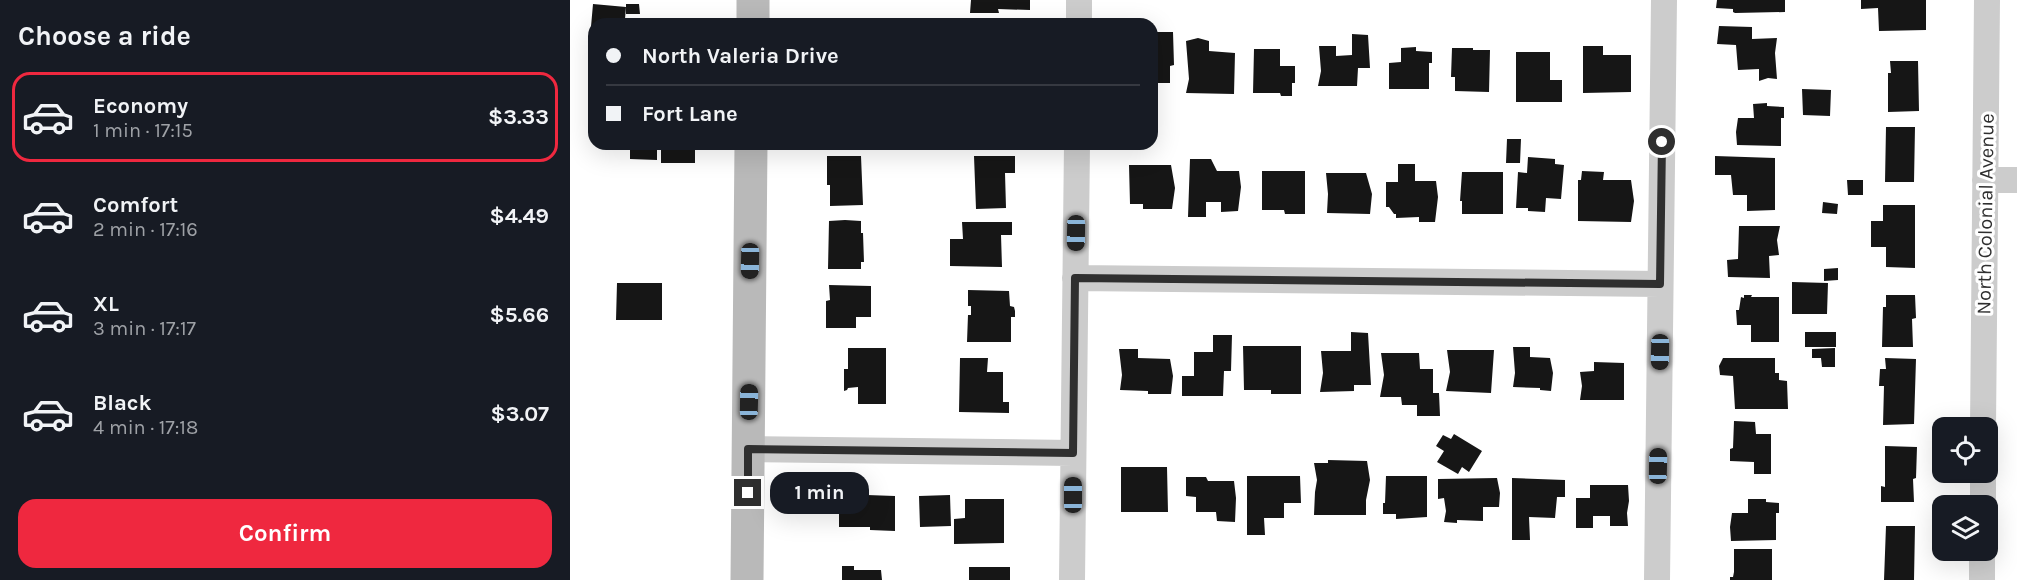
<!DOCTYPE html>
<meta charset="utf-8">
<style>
body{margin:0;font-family:Karla,sans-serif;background:#20242c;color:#f1f3f6;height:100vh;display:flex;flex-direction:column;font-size:22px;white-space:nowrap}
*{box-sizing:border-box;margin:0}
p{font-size:20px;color:#9ea1a6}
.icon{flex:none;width:33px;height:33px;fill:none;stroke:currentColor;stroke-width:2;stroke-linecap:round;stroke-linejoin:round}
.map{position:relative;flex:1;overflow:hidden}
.side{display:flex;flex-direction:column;background:#171b24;width:570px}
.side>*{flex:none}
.hud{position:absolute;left:18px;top:18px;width:570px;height:132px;border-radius:18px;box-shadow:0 6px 24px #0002;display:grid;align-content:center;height:132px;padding:0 18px;background:#171b24}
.fabs{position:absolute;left:1362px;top:417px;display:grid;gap:12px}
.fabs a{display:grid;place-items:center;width:66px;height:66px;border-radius:12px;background:#171b24;box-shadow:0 6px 24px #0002;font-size:30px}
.end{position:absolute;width:27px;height:27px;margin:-14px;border:8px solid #2f2f2f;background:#fff;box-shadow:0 0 0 3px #fff}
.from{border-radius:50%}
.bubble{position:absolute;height:42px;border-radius:18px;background:#171b24;box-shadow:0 6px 24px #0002;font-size:20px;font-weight:700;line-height:42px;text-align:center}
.car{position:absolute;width:18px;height:36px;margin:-18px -9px;border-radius:8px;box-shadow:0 0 4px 2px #0007;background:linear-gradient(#222 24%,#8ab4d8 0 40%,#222 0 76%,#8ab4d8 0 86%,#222 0)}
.hud b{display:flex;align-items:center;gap:21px;height:57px;font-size:22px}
.hud b+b{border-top:2px solid #363941}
.hud i{width:15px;height:15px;background:#f1f3f6}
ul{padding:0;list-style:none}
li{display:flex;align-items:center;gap:18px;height:90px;margin:0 12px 9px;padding:0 6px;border:3px solid transparent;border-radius:18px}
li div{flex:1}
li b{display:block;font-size:22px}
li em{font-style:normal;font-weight:700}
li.active{border-color:#ef283f}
li>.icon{width:54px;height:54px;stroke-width:1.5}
h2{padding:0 18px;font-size:27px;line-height:72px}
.button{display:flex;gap:12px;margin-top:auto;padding:12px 18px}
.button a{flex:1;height:69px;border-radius:18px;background:#ef283f;color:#fff;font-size:24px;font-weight:700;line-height:69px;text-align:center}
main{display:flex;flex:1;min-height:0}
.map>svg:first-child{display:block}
.building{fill:#161616}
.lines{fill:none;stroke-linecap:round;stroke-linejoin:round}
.street{stroke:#ccc;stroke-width:26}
.secondary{stroke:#b9b9b9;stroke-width:33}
.route{stroke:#2f2f2f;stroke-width:8}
.labels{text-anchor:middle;stroke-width:6;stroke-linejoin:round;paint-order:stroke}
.street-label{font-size:20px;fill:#2f2f2f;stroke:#fff}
</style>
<main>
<section class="side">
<h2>Choose a ride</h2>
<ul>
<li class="active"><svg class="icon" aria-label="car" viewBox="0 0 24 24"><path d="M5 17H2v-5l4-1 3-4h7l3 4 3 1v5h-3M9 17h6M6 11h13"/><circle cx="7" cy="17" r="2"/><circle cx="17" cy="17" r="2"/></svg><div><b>Economy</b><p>1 min · 17:15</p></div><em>$3.33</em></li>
<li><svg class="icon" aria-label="car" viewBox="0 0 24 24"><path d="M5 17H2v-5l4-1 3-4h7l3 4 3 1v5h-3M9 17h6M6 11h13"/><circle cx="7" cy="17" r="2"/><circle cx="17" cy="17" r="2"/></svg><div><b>Comfort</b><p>2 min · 17:16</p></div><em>$4.49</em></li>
<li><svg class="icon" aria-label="car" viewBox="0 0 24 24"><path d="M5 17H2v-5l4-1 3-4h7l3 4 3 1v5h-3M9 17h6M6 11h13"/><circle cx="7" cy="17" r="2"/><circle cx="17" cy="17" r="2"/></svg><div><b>XL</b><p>3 min · 17:17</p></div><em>$5.66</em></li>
<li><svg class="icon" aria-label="car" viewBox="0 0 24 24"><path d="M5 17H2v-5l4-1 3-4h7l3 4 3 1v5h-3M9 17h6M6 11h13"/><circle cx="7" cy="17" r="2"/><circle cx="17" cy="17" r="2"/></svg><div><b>Black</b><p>4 min · 17:18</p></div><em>$3.07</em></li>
</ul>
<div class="button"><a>Confirm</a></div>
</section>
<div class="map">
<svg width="1447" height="580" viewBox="0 0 1447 580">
<rect width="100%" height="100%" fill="#fff"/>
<path class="building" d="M401 0H460V10L428 9 429 13H400Z
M1147 0H1215V12L1165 13 1163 12V9L1146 8Z
M1291 0H1356V30L1309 31 1308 8 1291 9Z
M23 4 56 7 55 19 64 20V24H24V39L20 38Z
M56 4H69L70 14H56Z
M1149 26 1182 27V39L1207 38 1205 53 1207 79 1198 78 1189 81V69L1168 70 1166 45 1147 44Z
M587 32H603L604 65 600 66V83H582V53H587Z
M782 34 798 35 800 68H788L787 86H748L751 71 749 46H766V56L782 55Z
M628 38 639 41V51L665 53 664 94 616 93 619 79 616 41Z
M1013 46H1033V55H1061V92L1013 93Z
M846 47V51L862 52V63H859V89H819V63L831 62V48Z
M882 48H903V50H920L919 92 885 91V77H881Z
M684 49H710V66H725V83H722V96H711L710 93H683Z
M946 52H980V80H992V102H946Z
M1320 61H1348L1349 111 1318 112V73H1321Z
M1232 89 1261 90 1260 116 1233 115Z
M1197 103V106L1214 107V118H1211V146L1167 145 1166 132 1168 118H1184L1183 104Z
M1316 127H1345L1344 182H1315Z
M937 139H951L950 163H936Z
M60 144H87V160L60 159Z
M91 144H125V163H91Z
M257 156H291L293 205 260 206V185H257Z
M404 156H445V173H435L436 208 406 209Z
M1145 156 1205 158V210L1177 211V195H1163L1161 175H1145Z
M958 157 985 159V164L994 165 991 199 976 198 975 212 958 211V208H946L948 172 957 173Z
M620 159H641L647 171H669L671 187 668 211 651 212V202H636V217H618Z
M828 164H845V181H866L868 197 865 222H849V217L826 218V214H824L819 207H816V182H828Z
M559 165H601L605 188 602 209H573V204H560Z
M692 171H735V214H715L714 210H692Z
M1012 171 1034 172 1033 180H1061L1064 201 1061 222 1008 221V180H1011Z
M892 172H933V214H892V201H890Z
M756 173H796L802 194 800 214 757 213 758 194Z
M1277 180H1293V195H1278Z
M1253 202 1268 204 1267 214 1252 213Z
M1313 205H1345V268L1316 267V247H1301V221H1313Z
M275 220 291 221V233H293L294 262H291V269H258L259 221Z
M392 222H442V235H431L432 267 380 266V239H393Z
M1169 226H1210L1207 240 1209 255 1199 256 1200 278 1158 277 1157 260 1168 259Z
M1268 268V280L1254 281V269Z
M1222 282 1258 283 1257 314H1222Z
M47 283H92V320H46Z
M259 285 301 286V317H286V328H256V301L260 300Z
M398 290 439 291 440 306 444 307 445 311V317H441V342H397L398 315H401V306H398Z
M1174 295H1182L1181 297H1209V342H1181V325H1167L1166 310H1169L1171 297 1174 298Z
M1316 295H1345L1346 318 1342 319 1343 347H1312L1313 307H1316Z
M781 332 798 333 801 385H784V391L750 392 753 373 751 351H781Z
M1235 332H1266V347H1235Z
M643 335H662L661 371H654L653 396H612V376H624V352H643Z
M673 346H731V394H701V390H674Z
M943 347H960V357L980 358 983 373 981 391 970 390V388L943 387 945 373Z
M278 348H316V404H288V387L278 388 277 390 274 391V369H278Z
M1265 348V367H1252L1251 358H1242V349Z
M549 349H568V358L600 359 603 376 601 394H578V391L550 390 552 375Z
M877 350H924L921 393 876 391 880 372Z
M811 353H849L850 369H863V393H869L870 416H847V405H832L831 397H810L814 375Z
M390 358H418L417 372H433V402H439V413L389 412Z
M1153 358H1205V373H1209V380L1217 381 1218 409H1165L1163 376 1150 375 1149 366Z
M1315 358 1346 359 1344 424 1313 425 1314 386H1309L1310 369H1316Z
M1024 362 1054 363V400H1010L1012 386 1010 372 1024 371Z
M1164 421 1185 422 1186 434H1201V474H1184V462L1160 461V449L1163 448Z
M884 434 912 451 899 472 892 467 888 474 867 462 874 451 866 446 873 435 881 439Z
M1315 446 1347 447 1346 478 1343 479 1344 502H1311V486L1315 487Z
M758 460 797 461 800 480 796 500V515H744L745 492 747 480 744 463H758Z
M551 467H597L598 512H551Z
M677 476H730L731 503H714V518H694L695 535H677Z
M816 476H857V517L826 519V514H813V503H815Z
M616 477H636L638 481H664L666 498 665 522 647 521 646 512H626V497L616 496Z
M927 478 930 493 929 507H913V521L887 520V523L874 522 876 511 874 498 868 499V479Z
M942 478 995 480V497H987L985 518 959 517 960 540H942Z
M1020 485H1058L1059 501 1057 513 1058 526H1040V516H1023V528H1006V498H1020Z
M269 494 325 496V531L300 530V527H269Z
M380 495 381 526 350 527 349 496Z
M395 499H434V543L384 544V519L395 518Z
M1178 499H1196V502L1209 503V513H1206V540L1161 541 1160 527 1162 513H1178Z
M1316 526H1345L1344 580H1314Z
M1164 549H1202V580H1160V577H1163L1164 572Z
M272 566H284V570H311L312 580H272Z
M399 567H440V580H399Z"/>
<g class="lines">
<path class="street" d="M509 24V0
M1415 180H1447
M505 278 1090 284
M1413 428 1417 0
M178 449 503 453
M1413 506V472
M502 580 507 144
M1087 580 1094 0
M1412 580V550"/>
<path class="secondary" d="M183 24V0
M177 580 181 144"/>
</g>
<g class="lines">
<path class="route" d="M178 493V449L503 453 505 278 1090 284 1092 142"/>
</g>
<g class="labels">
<g class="street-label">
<text transform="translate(1415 214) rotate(-89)" y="7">North Colonial Avenue</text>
</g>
</g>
</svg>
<div class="fabs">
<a><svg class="icon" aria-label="locate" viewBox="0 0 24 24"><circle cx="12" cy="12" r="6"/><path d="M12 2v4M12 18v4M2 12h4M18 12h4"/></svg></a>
<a><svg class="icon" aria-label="layers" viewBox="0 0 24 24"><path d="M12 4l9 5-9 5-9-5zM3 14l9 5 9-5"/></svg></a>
</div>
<i class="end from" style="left:1092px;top:142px"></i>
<i class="end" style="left:178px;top:493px"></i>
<div class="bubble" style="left:200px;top:472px;width:99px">1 min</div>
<i class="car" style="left:506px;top:233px;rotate:181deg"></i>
<i class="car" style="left:180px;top:261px;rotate:181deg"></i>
<i class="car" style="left:1090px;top:352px;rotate:181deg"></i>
<i class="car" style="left:179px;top:402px;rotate:1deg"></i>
<i class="car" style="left:1088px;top:466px;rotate:1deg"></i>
<i class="car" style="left:503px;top:495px;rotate:0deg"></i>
<div class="hud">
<b><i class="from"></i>North Valeria Drive</b>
<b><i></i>Fort Lane</b>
</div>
</div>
</main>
